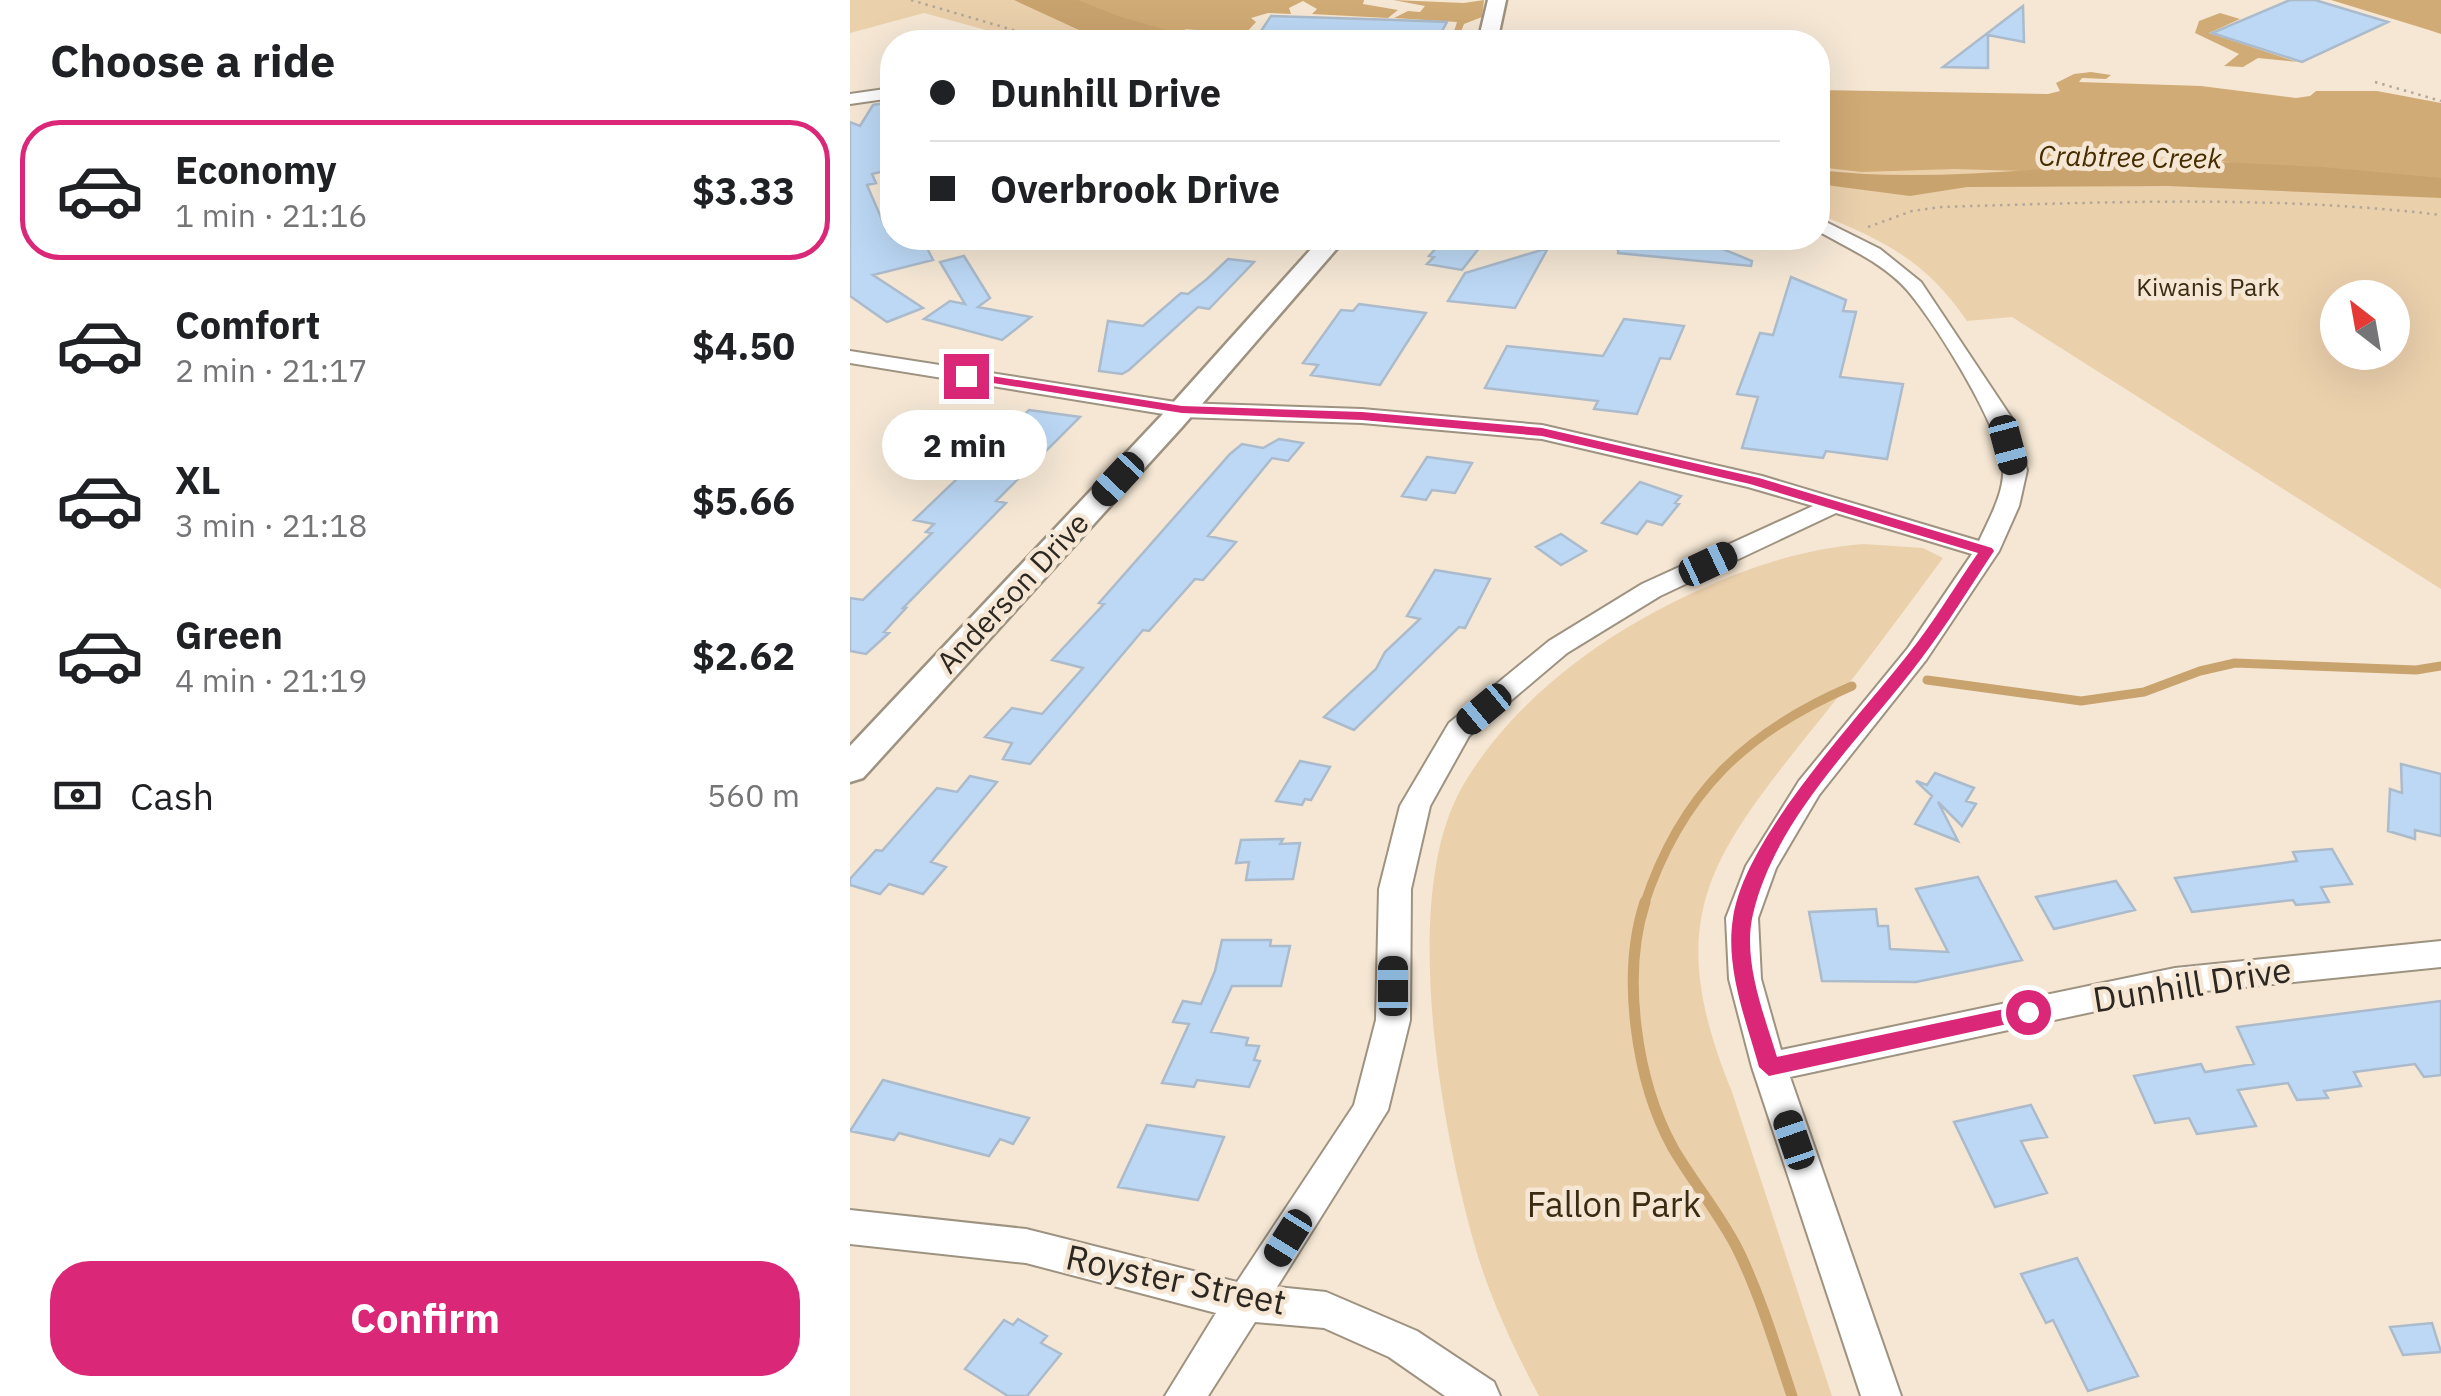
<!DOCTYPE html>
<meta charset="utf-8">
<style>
body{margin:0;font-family:"IBM Plex Sans",sans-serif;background:#f6f6f6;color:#202124;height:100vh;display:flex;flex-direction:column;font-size:38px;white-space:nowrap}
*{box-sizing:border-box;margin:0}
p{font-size:32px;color:#757577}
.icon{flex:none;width:55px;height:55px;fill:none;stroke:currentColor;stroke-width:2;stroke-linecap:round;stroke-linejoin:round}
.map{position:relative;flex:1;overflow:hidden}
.drawer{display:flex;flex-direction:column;background:#fff;width:850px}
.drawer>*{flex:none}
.top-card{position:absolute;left:30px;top:30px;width:950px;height:220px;border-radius:40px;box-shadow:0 10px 40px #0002;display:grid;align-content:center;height:220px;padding:0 50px;background:#fff}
.needle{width:65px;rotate:329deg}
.tools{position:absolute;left:1470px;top:280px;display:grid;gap:20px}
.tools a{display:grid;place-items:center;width:90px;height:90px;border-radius:50%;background:#fff;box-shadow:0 10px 40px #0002;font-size:50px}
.end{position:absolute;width:45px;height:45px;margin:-22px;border:12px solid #db2777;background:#fff;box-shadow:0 0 0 5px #fff}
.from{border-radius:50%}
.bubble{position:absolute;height:70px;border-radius:35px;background:#fff;box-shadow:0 10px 40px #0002;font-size:32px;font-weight:800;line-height:70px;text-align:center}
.car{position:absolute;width:30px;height:60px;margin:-30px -15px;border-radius:12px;box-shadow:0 0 8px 2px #0007;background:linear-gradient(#222 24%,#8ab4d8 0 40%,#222 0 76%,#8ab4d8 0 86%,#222 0)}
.top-card b{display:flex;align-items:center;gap:35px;height:95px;font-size:38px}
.top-card b+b{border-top:2px solid #e0e0e0}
.top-card i{width:25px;height:25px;background:#202124}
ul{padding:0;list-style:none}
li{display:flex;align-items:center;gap:30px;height:140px;margin:0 20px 15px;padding:0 30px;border:5px solid transparent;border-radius:40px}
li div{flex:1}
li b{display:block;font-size:38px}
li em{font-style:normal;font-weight:800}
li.selected{border-color:#db2777}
li>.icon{width:90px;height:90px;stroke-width:1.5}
h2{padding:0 50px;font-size:45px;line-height:120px}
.pay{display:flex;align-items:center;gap:25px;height:110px;padding:0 50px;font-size:38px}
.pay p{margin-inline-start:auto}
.primary-button{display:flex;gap:20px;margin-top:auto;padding:20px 50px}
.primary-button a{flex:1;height:115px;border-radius:40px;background:#db2777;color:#fff;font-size:40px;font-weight:800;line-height:115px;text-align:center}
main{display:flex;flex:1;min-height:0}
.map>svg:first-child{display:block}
.green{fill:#ebd0ac;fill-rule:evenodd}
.forest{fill:#d1ab75}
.water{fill:#c9a36e}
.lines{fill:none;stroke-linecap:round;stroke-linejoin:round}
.stream-far1{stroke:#c9a36e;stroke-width:9}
.stream{stroke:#c9a36e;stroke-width:11}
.building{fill:#bcd8f5;stroke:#abbbcb;stroke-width:2.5}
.minor-casing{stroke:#9e9281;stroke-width:4}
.tertiary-casing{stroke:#9e9281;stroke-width:5}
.path{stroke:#b2a798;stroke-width:2.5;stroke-dasharray:2.5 5;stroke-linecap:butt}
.minor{fill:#fff;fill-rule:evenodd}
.tertiary{fill:#fff;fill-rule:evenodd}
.route{fill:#db2777}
.labels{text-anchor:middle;stroke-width:9;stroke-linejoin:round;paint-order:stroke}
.far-park-label{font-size:25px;fill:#3b2b12;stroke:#f5e7d4}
.far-water-label{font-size:28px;font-style:italic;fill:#462d00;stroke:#f5e7d4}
.street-label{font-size:30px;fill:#2c2720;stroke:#f5e7d4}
.near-street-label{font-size:35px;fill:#2c2720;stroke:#f5e7d4}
.near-park-label{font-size:35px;fill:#3b2b12;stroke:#f5e7d4}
</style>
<main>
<section class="drawer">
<h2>Choose a ride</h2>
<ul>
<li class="selected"><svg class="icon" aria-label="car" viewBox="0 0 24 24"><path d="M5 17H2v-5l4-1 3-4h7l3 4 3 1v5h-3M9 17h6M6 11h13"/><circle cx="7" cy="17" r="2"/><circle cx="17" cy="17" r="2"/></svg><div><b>Economy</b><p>1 min · 21:16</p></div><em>$3.33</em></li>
<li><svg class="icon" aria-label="car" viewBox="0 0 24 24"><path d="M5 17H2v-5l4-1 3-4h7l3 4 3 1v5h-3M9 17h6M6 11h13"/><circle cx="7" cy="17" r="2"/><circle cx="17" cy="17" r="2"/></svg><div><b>Comfort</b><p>2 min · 21:17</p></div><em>$4.50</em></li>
<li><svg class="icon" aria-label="car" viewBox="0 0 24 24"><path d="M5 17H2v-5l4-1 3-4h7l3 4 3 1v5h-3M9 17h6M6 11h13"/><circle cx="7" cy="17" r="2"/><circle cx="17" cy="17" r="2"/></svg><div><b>XL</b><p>3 min · 21:18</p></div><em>$5.66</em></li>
<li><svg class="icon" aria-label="car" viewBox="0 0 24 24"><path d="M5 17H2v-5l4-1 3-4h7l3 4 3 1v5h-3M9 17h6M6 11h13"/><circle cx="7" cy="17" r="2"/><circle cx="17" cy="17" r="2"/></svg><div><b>Green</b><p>4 min · 21:19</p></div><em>$2.62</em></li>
</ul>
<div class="pay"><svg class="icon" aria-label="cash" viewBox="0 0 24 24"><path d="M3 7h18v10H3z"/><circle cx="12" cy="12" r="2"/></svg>Cash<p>560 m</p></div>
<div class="primary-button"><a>Confirm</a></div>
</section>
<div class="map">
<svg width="1591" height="1396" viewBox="0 0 1591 1396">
<rect width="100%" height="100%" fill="#f5e7d4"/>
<path class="green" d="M0 0H205L300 42H180L74 13 0 33Z
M968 149 1591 163V589L1162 317 1117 321C1076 261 1034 240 968 214ZM1488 298H1542V352H1488Z
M1013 544 1073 548 1093 558C1051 615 1009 672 964 727 857 861 812 920 882 1092L982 1396H689C663 1347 639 1296 624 1243 591 1125 550 899 611 789 652 717 721 659 792 619 859 581 936 550 1013 544Z"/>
<path class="forest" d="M209 0H514L513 4 548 10 538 18 462 14 467 9 453 1 439 8 441 14 418 13 401 18 406 22 395 34 334 29 368 42H320Z
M543 0 614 3 634 0 632 17 614 24 607 42 601 41 607 22 544 18 558 11 570 12 575 6Z
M1481 0H1591V34L1579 30Z
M1370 13 1390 19 1359 33 1447 62 1408 58 1393 67 1374 66 1389 54 1345 33 1349 21Z
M1241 72 1261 75 1256 79 1232 78 1229 82 1351 86 1446 98 1460 96 1466 91H1527L1591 103V180L1386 164 1307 148 1230 166 1173 171 1104 169 1012 172 968 167V90L1198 94 1210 91 1206 83 1224 74Z"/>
<path class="water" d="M164 0H228L268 16 358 42H255Z
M1328 160 1473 167 1591 178V198L1318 186 1117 187 1060 196 968 184V170C1087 184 1208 165 1328 160Z"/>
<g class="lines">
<path class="stream-far1" d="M1077 680 1231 701 1294 692 1350 671 1385 663 1566 670 1591 666
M794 905C831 793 895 732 1002 686"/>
<path class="stream" d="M795 902C771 975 786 1081 823 1148 844 1184 871 1215 889 1252 911 1298 926 1348 942 1396"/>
</g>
<path class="building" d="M1440 0H1465L1538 22 1452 62 1362 33Z
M1173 6 1174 42 1138 35V68L1093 67Z
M421 16 546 20 597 22 586 42 407 37Z
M42 102V169L22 174 26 183 17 185 36 229 42 227V238H72L83 260 23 275 73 308 37 322 0 296V122L10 126 23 105Z
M595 238 614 240 633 243 612 270 577 264 584 257 579 256Z
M769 238H846L902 261 901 266 768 253Z
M698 248 665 308 598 301 615 273Z
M114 256 140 298 128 307 181 317 152 340 74 319 100 301 115 304 90 262Z
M378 259 404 262 359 309 348 307 279 370 272 374 249 371 258 321 293 326 331 293 338 294 357 279Z
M941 277 996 300 993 311 1006 312 990 377 1053 384 1037 459 976 451 973 458 892 448 908 397 887 394 910 333 923 335Z
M509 304 576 313 530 385 461 375 468 365 453 363 491 310 503 311Z
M774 319 834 326 820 359 810 358 787 414 744 409 748 401 635 388 657 346 753 356Z
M179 410 230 417 146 501 156 503 53 608H56L34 632 39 633 16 654 0 651V598L13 600 82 533 76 532 84 524 64 520Z
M429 439 453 443 438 461 422 458 358 536 386 542 353 580 345 579 299 631 293 630 180 764 153 759 162 743 135 737 162 708 192 714 233 668 202 660 254 604 249 603 380 454 392 444 413 448Z
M577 457 622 463 605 493 582 490 576 500 552 496Z
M790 482 831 496 825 503 829 504 812 525 797 521 787 534 752 523Z
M711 534 736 551 711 565 686 547Z
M585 570 640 579 615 628 609 627 504 730 474 717 526 669 535 652 570 619 557 616Z
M450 761 480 767 461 800 455 799 452 805 426 801Z
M1551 764 1591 774V836L1565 830V839L1538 831 1540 789 1552 793Z
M1085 773 1124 788 1116 801 1126 804 1112 826 1088 802 1108 841 1065 824 1082 796 1066 781 1077 785Z
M120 776 147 782 81 862 96 867 73 894 39 884 30 894 0 885V879L26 850 32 851 87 788 107 792Z
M433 839 430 844 450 843 443 879 396 880 399 862 386 863 391 840Z
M1482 849 1502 884 1471 887 1479 902 1446 905 1443 900 1342 912 1325 878 1447 861 1443 852Z
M1128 877 1172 960 1066 982 972 981 959 912 1026 909 1028 926H1038L1040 949 1098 952 1066 889Z
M1266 881 1285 910 1204 929 1186 897Z
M372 940H421L420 946H440L431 986H382L361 1032 398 1038 396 1045 409 1046 404 1060 410 1061 399 1087 347 1080 344 1087 312 1083 339 1024 323 1022 333 1001 351 1004 365 971Z
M1591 1001V1075L1574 1077 1565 1064 1504 1072 1511 1086 1474 1091 1478 1098 1447 1100 1438 1083 1388 1090 1406 1126 1347 1134 1339 1118 1305 1123 1284 1076 1351 1064 1355 1072 1404 1064 1387 1027Z
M33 1080 78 1092 179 1118 163 1144 150 1139 139 1156 49 1133 44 1140 0 1131Z
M1181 1105 1197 1137 1171 1141 1197 1193 1145 1207 1104 1122Z
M297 1125 374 1137 348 1200 268 1187Z
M1227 1258 1288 1376 1238 1391 1203 1320 1196 1323 1171 1274Z
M168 1319 197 1336 191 1343 211 1354 177 1396H158L115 1369 154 1320 163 1325Z
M1582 1323 1591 1352 1553 1355 1540 1327Z"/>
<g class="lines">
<g class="minor-casing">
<path id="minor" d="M42 88V98L0 104V94Z
M968 218 1030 249 1071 282 1163 420 1177 470 1169 506 1149 551 1076 660 969 795 926 868 908 918 911 979 931 1050 1325 968 1591 941V967L1325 994 940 1077 1051 1396H1011L902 1067 879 979 876 918 896 866 949 781 1058 648 1122 554 986 513 810 596 717 653 619 736 580 806 561 889 560 1020 538 1110 427 1287 476 1292 567 1331 644 1382 650 1396H595L539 1357 474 1328 405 1322 358 1396H315L366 1313 176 1263 0 1244V1210L176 1229 387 1282 504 1105 526 1020 529 889 550 806 599 723 699 641 792 584 963 506 898 487 692 439 512 423 332 417 0 363V351L332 403 512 409 692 425 912 476 1129 541C1139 519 1155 492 1153 467 1149 424 1087 326 1058 291 1035 264 998 248 968 231Z"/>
</g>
<g class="tertiary-casing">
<path id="tertiary" d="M638 0H656L647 42H628Z
M471 238H496L332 427 13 778 0 782V746L312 415Z"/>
</g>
<path class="path" d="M61 0 204 42
M1525 82 1591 101
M1018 227 1062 211 1091 207C1258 202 1424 195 1591 215"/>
<use href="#minor" class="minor"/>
<use href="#tertiary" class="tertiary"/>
</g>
<path class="route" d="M116 372 332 406 512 412 692 428 909 478 1142 548 1144 551C1120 587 1097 625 1071 659 1012 738 926 816 903 914 892 960 914 1014 927 1057L1178 1004 1185 1007V1018L919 1076 909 1067C896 1020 875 968 883 918 895 836 1007 720 1059 653 1084 622 1105 586 1128 553L900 484 692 436 512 420 332 413 112 378 110 376Z"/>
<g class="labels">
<g class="far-park-label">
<text x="1358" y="296">Kiwanis Park</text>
</g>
<g class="far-water-label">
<text transform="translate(1280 157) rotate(1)" y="10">Crabtree Creek</text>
</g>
<g class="street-label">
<text transform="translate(163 593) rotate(-47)" y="10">Anderson Drive</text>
</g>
<g class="near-street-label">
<text transform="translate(1342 985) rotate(-9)" y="12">Dunhill Drive</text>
<text transform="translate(326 1280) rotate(12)" y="12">Royster Street</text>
</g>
<g class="near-park-label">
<text x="764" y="1217">Fallon Park</text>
</g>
</g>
</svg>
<div class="tools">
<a><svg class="needle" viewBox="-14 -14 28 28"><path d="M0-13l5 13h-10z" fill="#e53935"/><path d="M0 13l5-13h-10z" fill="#757577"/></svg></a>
</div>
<i class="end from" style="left:1178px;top:1012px"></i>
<i class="end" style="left:116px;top:376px"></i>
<div class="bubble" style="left:32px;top:410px;width:165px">2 min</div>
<i class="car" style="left:1158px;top:445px;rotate:165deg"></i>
<i class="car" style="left:268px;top:479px;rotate:223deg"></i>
<i class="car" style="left:858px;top:564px;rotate:65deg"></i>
<i class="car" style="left:634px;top:709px;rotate:230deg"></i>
<i class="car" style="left:543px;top:986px;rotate:0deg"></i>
<i class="car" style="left:944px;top:1140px;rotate:341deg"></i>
<i class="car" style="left:438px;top:1238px;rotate:212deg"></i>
<div class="top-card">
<b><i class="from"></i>Dunhill Drive</b>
<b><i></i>Overbrook Drive</b>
</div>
</div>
</main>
